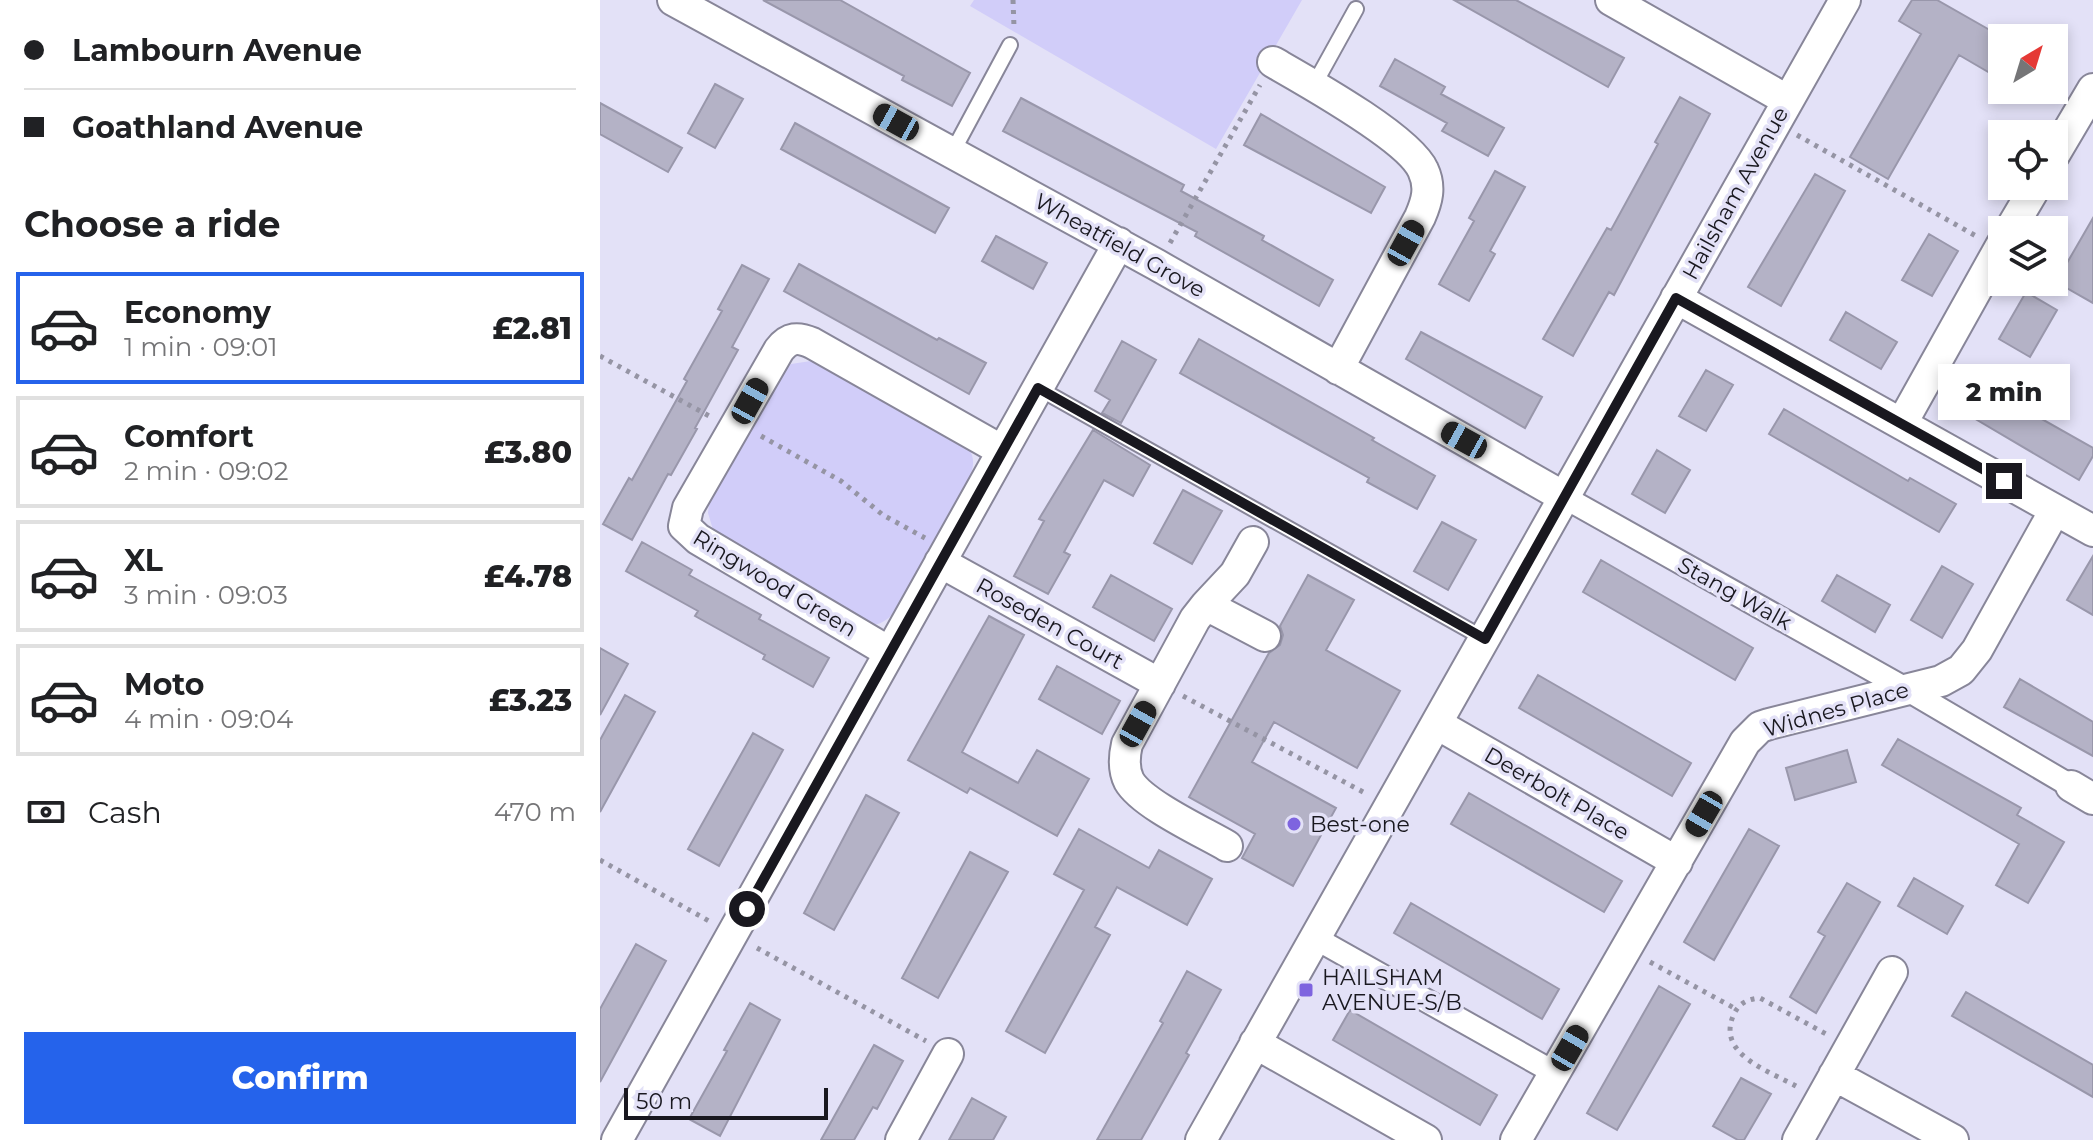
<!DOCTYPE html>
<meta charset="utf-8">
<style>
body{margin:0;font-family:Montserrat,sans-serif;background:#f2f2f2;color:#202124;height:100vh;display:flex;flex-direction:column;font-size:30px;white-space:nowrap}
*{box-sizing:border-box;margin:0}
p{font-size:26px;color:#757577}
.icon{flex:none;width:44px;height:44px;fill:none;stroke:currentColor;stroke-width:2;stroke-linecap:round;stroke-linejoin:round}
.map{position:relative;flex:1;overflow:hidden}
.sheet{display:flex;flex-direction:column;background:#fff;width:600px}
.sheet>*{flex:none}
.banner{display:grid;align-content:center;height:176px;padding:0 24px;background:#fff}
.needle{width:52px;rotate:38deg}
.fabs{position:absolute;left:1388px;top:24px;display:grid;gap:16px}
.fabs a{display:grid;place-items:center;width:80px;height:80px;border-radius:0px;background:#fff;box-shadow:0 4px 12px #0003;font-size:40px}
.scale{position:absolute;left:24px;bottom:20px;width:204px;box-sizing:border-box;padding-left:8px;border:4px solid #19181f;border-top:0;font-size:22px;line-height:28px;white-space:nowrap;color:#19181f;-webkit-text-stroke:6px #e3e1f7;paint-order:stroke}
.end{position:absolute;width:36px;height:36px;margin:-18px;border:10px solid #19181f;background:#fff;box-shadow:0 0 0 4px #fff}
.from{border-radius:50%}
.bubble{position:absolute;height:56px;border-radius:0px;background:#fff;box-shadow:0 4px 12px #0003;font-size:26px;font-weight:800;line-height:56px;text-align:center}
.car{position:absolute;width:24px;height:48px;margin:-24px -12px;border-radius:10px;box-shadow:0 0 6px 2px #0007;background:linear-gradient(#222 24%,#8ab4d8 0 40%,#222 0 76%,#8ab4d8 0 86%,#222 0)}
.banner b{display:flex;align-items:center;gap:28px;height:76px;font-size:30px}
.banner b+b{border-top:2px solid #e0e0e0}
.banner i{width:20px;height:20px;background:#202124}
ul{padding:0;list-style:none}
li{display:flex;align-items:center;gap:24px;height:112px;margin:0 16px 12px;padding:0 8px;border:4px solid #e0e0e0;border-radius:0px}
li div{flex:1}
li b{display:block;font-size:30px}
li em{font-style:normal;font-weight:800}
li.active{border-color:#2563eb}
li>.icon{width:72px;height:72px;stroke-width:1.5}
h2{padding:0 24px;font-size:36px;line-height:96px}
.pay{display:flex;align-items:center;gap:20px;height:88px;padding:0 24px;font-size:30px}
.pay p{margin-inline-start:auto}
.button{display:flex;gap:16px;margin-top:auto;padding:16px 24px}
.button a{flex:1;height:92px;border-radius:0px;background:#2563eb;color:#fff;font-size:32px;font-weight:800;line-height:92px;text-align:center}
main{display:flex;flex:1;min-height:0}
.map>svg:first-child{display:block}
.green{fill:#d1cdf9}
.building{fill:#b4b2c6;stroke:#9997ab;stroke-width:2}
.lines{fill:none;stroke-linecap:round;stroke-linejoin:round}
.service-casing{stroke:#888699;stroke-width:18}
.pedestrian-casing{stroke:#888699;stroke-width:26}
.minor-casing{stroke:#888699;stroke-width:34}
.path{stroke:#9594a4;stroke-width:5;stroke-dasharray:4 6;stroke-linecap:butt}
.service{stroke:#fff;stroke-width:14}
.pedestrian{stroke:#fff;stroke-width:22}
.minor{stroke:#fff;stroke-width:30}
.route{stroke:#19181f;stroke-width:10}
.poi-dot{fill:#7e64df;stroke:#e3e1f7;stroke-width:3}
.labels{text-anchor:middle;stroke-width:7;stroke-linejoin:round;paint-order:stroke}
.street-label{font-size:22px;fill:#19181f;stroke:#e3e1f7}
.poi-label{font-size:22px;fill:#19181f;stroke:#e3e1f7;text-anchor:start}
</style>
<main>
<section class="sheet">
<div class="banner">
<b><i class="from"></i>Lambourn Avenue</b>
<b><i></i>Goathland Avenue</b>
</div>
<h2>Choose a ride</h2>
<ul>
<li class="active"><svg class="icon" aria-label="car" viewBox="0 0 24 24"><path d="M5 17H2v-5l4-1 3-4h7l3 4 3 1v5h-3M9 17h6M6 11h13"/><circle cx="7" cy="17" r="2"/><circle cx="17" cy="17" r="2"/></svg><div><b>Economy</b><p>1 min · 09:01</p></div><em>£2.81</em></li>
<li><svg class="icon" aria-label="car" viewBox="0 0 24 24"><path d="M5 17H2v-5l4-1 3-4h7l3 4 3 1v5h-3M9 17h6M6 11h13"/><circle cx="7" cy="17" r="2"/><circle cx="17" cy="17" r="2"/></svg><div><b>Comfort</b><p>2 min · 09:02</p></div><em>£3.80</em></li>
<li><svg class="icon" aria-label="car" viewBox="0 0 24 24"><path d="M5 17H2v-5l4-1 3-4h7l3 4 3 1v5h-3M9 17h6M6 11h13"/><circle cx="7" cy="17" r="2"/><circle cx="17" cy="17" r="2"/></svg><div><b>XL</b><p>3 min · 09:03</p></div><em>£4.78</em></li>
<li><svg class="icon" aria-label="car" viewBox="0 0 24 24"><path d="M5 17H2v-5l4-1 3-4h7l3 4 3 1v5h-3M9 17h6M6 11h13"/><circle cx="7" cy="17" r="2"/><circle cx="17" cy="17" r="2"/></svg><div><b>Moto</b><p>4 min · 09:04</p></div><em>£3.23</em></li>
</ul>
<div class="pay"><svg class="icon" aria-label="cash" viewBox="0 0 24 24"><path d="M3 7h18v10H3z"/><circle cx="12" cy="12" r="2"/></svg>Cash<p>470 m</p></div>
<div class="button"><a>Confirm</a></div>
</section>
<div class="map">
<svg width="1493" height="1140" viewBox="0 0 1493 1140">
<rect width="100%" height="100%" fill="#e3e1f7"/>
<path class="green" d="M374 0H702L616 149 370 6Z
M211 361 369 448C376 461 373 469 368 482L301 603C289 621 280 627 259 626L114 533 108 513 110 494 174 379 191 364Z"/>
<path class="building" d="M163 0H240L370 73 352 106 302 80 304 76Z
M854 0H916L1024 58 1008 87Z
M1312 0H1337L1402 37V80L1359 55 1288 179 1250 157 1321 34 1299 21Z
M795 59 845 87 841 94 904 128 888 156 842 131 847 123 780 86Z
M115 84 143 99 115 148 88 133Z
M1080 97 1110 114 1014 295 1009 292 973 356 943 339 1007 228 1011 230 1058 144 1055 142Z
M421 98 584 185 581 191 664 236 662 240 733 280 719 306 595 236 597 232 403 131Z
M0 103 82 148 68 172 0 134Z
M661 114 785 187 771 213 644 145Z
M195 123 349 208 335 233 181 149Z
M895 171 925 187 890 251 895 254 869 301 839 284 874 221 869 218Z
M1215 174 1245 191 1181 306 1148 287Z
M1493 218V303L1456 282Z
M1329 234 1358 251 1332 296 1302 280Z
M396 236 447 263 433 289 382 261Z
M199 264 337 340 339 338 386 363 369 394 184 291Z
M142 265 169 279 132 347 138 350 95 428 97 429 71 475 68 474 32 540 3 524 29 478 32 480 87 381 84 379 122 311 118 309Z
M1426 292 1457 310 1430 357 1399 339Z
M1246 312 1297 342 1281 369 1230 340Z
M821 332 942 397 925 428 806 359Z
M599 339 774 438 772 440 835 476 817 509 767 482 769 478 580 373Z
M522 341 556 360 521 423 502 413 510 400 495 391Z
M1106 370 1133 385 1106 431 1079 416Z
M1371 379 1493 448V456L1479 480 1355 407Z
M1184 409 1308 481 1310 478 1356 504 1339 532 1169 434Z
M493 430 550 465 533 496 504 480 464 552 470 555 448 594 414 576 444 521 439 519Z
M1057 450 1090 470 1065 513 1032 494Z
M583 490 622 511 592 564 554 543Z
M842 522 876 540 848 590 814 571Z
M42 542 92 570 89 575 161 615 159 619 229 658 213 687 163 659 165 655 95 616 98 611 26 571Z
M1493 556V615L1467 600Z
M1001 560 1153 648 1135 680 983 592Z
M1342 566 1373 584 1342 638 1311 620Z
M511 575 572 609 554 641 493 607Z
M708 575 754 600 726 650 800 691 757 768 674 722 652 762 736 808 693 886 642 858 655 834 589 797 669 653 680 645 683 635 680 626Z
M1237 575 1290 605 1275 632 1222 601Z
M389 616 424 635 362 752 418 783 437 750 489 779 457 836 370 788 367 793 308 760Z
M0 648 28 664 0 715Z
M457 666 520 701 502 734 439 699Z
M938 675 1091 763 1072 796 919 708Z
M1420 679 1493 722V756L1404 707Z
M25 695 55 712 0 812V740Z
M153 733 183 750 119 866 88 849Z
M1298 739 1421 808 1417 815 1464 842 1428 903 1396 885 1419 844 1282 765Z
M1247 750 1256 782 1195 800 1186 768Z
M869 793 1022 881 1004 912 851 824Z
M266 795 299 813 234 930 204 913Z
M479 829 549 868 559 850 612 879 587 925 517 887 495 927 510 935 445 1053 406 1031 484 890 454 874Z
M1149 829 1179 846 1114 960 1084 942Z
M370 852 408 872 338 998 302 978Z
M1314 878 1363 906 1347 934 1298 906Z
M1247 883 1280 902 1216 1013 1190 997 1225 936 1218 932Z
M811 903 959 989 942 1019 794 933Z
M36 944 66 961 0 1082V1009Z
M587 971 621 990 586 1053 589 1055 541 1140H497L563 1023 560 1021Z
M1059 986 1090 1004 1017 1130 987 1113Z
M1366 992 1493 1065V1097L1352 1016Z
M150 1003 180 1020 120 1136 89 1119 127 1051 124 1050Z
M750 1010 897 1095 880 1125 733 1040Z
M274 1045 303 1061 277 1109 273 1107 254 1140H221Z
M1141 1078 1171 1094 1144 1140H1138L1113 1126Z
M372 1098 406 1117 393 1140H349Z"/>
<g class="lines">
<g class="service-casing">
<path id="service" d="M714 85 756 9
M352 153 410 45
M438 388 885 639"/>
</g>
<g class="pedestrian-casing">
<path id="pedestrian" d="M964 497 1306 689 1471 786
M715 938 955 1073"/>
</g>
<g class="minor-casing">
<path id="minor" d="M73 0 557 265 964 497
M1011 0 1187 100
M673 62C706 81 809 138 823 170 831 187 827 201 820 217L738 369
M1454 155 1493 89
M1410 230 1436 186
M1076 298 1493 531
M1302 423 1402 244
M340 562 560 684
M606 605 635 574 653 542
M289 652 98 539 84 526 88 508 179 350C189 337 198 337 212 343L401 450
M837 724 1077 862
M1471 786 1493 799
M627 846C603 832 542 804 529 781 523 769 524 757 527 744L595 619 606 605 665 636
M655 1043 826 1140
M1234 1075 1353 1140
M17 1140 519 243
M301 1140 348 1054
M601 1140 1245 0
M916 1140 1145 742 1160 727 1169 724 1341 681 1361 670 1377 650 1455 510
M1198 1140 1292 972"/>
</g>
<path class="path" d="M413 0 414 27
M1197 135 1376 236
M570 243 660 85
M0 356 111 417
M161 436 241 481 283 515 325 538
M583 696 765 793
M0 860 109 921
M157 948 326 1041
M1050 962 1136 1009
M1196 1086C1169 1071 1115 1054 1134 1014 1139 1003 1148 999 1160 998L1228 1035"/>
<use href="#service" class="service"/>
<use href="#pedestrian" class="pedestrian"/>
<use href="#minor" class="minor"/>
</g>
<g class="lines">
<path class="route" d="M147 909 438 388 885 639 1076 298 1404 481"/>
</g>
<g class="poi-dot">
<circle cx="694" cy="824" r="8"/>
<rect x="698" y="982" width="16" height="16" rx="4"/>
</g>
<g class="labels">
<g class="street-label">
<text transform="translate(1135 193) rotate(-61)" y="8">Hailsham Avenue</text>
<text transform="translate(520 245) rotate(29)" y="8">Wheatfield Grove</text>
<text transform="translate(175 583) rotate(31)" y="8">Ringwood Green</text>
<text transform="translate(1135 593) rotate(29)" y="8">Stang Walk</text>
<text transform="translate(450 623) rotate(29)" y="8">Roseden Court</text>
<text transform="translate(1236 709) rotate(-16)" y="8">Widnes Place</text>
<text transform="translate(957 793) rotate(30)" y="8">Deerbolt Place</text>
</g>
<g class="poi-label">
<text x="710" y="832">Best-one</text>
<text x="722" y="985">HAILSHAM<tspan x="722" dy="25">AVENUE-S/B</tspan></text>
</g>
</g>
</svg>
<div class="fabs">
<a><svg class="needle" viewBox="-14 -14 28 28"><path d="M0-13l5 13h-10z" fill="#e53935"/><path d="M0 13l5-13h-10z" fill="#757577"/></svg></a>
<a><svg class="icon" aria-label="locate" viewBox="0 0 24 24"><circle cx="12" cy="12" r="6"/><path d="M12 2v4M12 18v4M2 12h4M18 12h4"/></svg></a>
<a><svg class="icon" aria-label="layers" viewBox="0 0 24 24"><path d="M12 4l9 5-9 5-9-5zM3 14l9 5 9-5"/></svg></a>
</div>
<div class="scale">50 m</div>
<i class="end from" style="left:147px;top:909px"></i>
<i class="end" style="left:1404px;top:481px"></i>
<div class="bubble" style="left:1338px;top:364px;width:132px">2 min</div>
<i class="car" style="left:296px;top:122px;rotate:299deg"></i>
<i class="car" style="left:806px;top:243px;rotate:29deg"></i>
<i class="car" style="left:150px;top:401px;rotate:29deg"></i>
<i class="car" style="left:864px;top:440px;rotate:299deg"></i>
<i class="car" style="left:538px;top:724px;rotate:29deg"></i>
<i class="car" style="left:1104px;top:814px;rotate:210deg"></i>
<i class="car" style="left:970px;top:1048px;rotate:30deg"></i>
</div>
</main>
